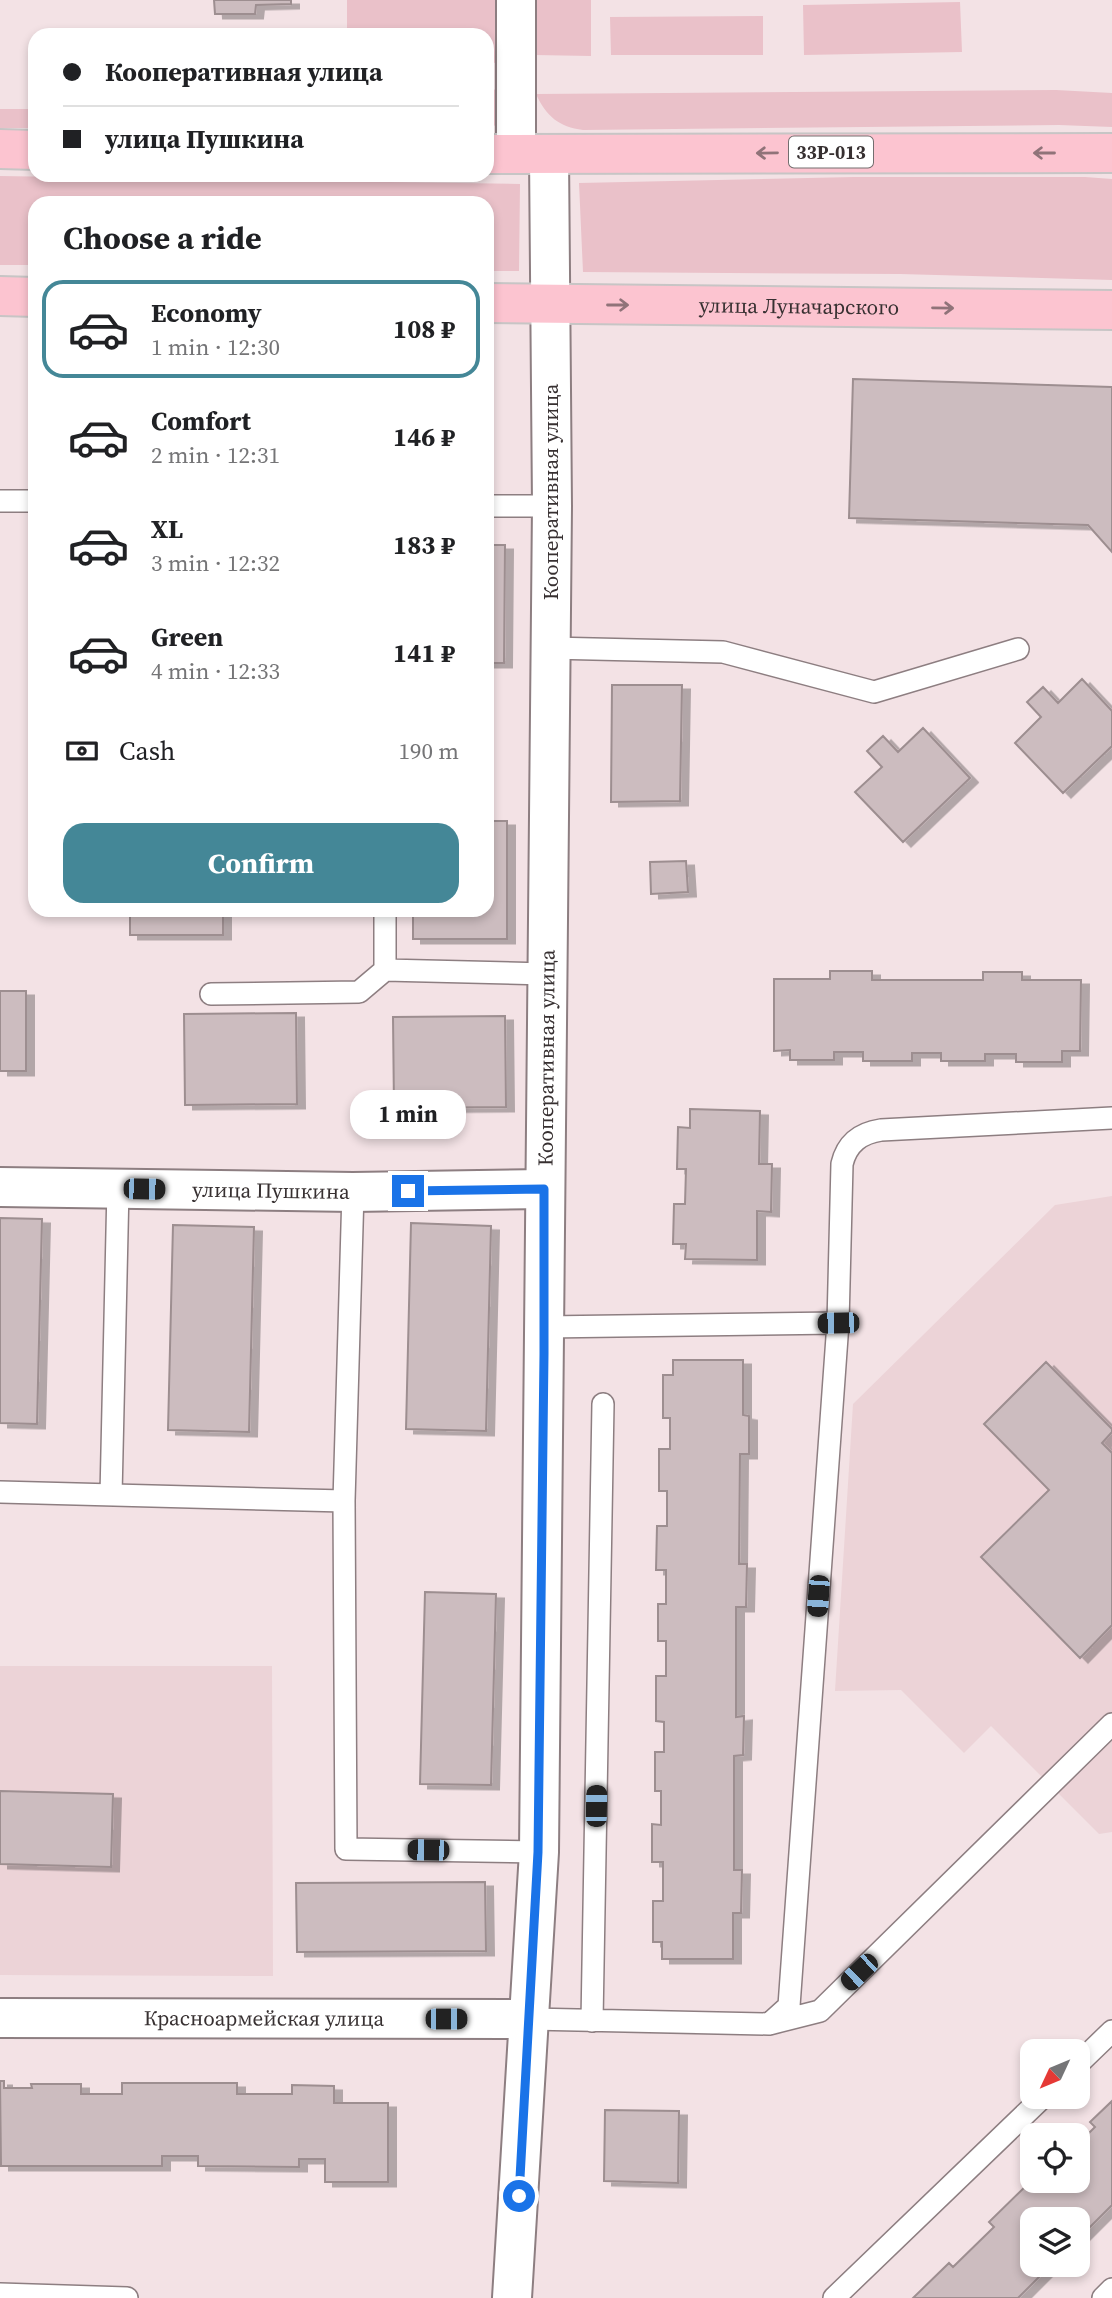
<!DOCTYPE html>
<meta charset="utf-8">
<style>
body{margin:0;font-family:"Source Serif 4",serif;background:#f6f6f6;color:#202124;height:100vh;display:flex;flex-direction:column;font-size:26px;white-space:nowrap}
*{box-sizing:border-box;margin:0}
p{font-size:23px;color:#757577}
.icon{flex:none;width:38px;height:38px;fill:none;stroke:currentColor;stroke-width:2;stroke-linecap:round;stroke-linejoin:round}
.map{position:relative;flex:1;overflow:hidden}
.side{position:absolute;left:28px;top:196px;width:466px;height:721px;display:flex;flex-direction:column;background:#fff;border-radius:21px;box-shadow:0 4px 10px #0003}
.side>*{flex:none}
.hud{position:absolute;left:28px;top:28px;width:466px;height:154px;border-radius:21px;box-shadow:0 4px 10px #0003;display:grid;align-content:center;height:154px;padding:0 35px;background:#fff}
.needle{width:46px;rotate:226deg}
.buttons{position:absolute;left:1020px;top:2039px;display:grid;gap:14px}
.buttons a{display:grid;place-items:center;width:70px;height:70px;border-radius:14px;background:#fff;box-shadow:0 4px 10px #0003;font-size:35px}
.end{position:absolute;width:32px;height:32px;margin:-16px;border:9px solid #1a73e8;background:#fff;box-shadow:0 0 0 4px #fff}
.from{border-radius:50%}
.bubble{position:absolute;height:49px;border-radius:21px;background:#fff;box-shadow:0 4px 10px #0003;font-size:23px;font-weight:700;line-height:49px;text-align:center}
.car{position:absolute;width:21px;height:42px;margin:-21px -10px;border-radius:9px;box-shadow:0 0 5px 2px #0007;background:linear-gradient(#222 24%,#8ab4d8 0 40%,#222 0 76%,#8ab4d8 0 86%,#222 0)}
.hud b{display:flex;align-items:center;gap:24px;height:66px;font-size:26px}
.hud b+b{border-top:2px solid #e0e0e0}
.hud i{width:18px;height:18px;background:#202124}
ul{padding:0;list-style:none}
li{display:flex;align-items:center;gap:21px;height:98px;margin:0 14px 10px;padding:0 21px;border:4px solid transparent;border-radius:21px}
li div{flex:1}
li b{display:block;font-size:26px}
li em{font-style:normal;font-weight:700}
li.active{border-color:#448797}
li>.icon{width:63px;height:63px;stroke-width:1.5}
h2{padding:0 35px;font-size:32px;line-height:84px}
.pay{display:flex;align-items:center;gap:18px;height:77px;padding:0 35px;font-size:26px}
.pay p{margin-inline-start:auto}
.primary-button{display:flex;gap:14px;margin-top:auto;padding:14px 35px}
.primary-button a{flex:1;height:80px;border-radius:21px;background:#448797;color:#fff;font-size:28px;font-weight:700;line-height:80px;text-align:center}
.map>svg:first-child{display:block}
.built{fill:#ecd3d7}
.green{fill:#eac1c9}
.building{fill:#ccbcbf;stroke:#9d8e90;stroke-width:2;filter:url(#shadow)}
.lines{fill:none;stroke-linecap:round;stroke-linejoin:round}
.service-casing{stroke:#8d7e81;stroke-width:24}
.minor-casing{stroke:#8d7e81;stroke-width:42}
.primary-casing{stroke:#c7c5c5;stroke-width:42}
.service{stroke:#fff;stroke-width:21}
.minor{stroke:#fff;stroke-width:38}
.primary{stroke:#fcc4d0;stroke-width:38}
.oneway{stroke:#907379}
.route{stroke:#1a73e8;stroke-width:9}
.labels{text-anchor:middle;stroke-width:7;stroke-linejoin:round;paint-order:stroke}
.shield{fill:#fff;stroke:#736e6f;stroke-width:2}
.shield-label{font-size:19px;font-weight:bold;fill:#373031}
.street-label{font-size:21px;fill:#373031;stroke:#fff}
</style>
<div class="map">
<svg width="1112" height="2298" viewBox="0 0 1112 2298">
<defs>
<filter id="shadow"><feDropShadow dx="8" dy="4.5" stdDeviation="0" flood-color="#0004"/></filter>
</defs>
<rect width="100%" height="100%" fill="#f3e2e5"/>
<path class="built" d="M1112 1196V1832L1099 1834 991 1726 964 1753 901 1690 835 1691 853 1404 1055 1205Z
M0 1666H272L273 1976 0 1975Z"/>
<path class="green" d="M347 0H496V63L487 62 486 35H347Z
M535 0H591V56L535 55Z
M960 2 962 52 804 55 803 5Z
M763 16V55H611L610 17Z
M486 89 501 90 499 123 487 130Z
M1056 90 1112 93V127L1059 125 583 130C559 127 546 116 536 94Z
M0 109H35V128H0Z
M0 176 520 184 519 271H487L486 203H35V265H0Z
M854 177H1085L1112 179V280L900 274 583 272 579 183Z"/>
<path class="building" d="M214 0H291V4L256 5 255 14H215Z
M853 379 1112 387V552L1088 525 849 518Z
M486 545H505L504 663H486Z
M1082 679 1112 711V746L1063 793 1015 743 1041 717 1027 702 1043 687 1058 703Z
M612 685H682L680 801 611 802Z
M923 728 970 778 903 842 855 792 882 767 867 751 883 736 898 752Z
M486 821H507V939H413V910H486Z
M686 861 688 892 651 894 650 862Z
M130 910H223V935H130Z
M830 971H872V980H983V972H1022V980H1081L1080 1051H1062V1062H1016V1054H985V1061H941V1053H912V1061H863V1052H834V1060H790V1050L774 1051V979H830Z
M0 991H26V1071H0Z
M296 1013 297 1104 185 1105 184 1014Z
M505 1016 506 1107 394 1108 393 1017Z
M690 1109 760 1111 759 1164H772L771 1212 757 1211V1260L685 1259 686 1244H673L674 1204H685L686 1169H677L678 1127 690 1128Z
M0 1218 42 1219 37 1424 0 1423Z
M411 1223 491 1226 486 1431 406 1429Z
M173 1225 254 1227 249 1432 168 1430Z
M673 1360H743V1415L749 1416V1454H740L739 1564H747L746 1607H736V1717L744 1716 743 1755 734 1756V1870H742L741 1913H733V1959H662V1942H653V1901H663V1862H652V1824L661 1825V1791H655V1752H664V1722L656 1721V1676H666V1641H658V1604H666V1570H656L657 1526H667V1491H659V1449H670V1418H663V1375H673Z
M1046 1362 1112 1429V1432L1102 1443 1112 1453V1625L1080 1658 981 1557 1049 1490 984 1424Z
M425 1592 496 1594 491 1785 420 1784Z
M0 1791 113 1794 111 1867 0 1864Z
M485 1882 486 1951 297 1952 296 1883Z
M0 2081H4V2088H32L31 2084H81V2094H122V2083H237V2094H292V2085L334 2086V2103H388V2182H325V2159H299V2167L198 2166V2156H162V2166H1Z
M1112 2101V2205L1078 2239V2219H1032V2264H1052L1018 2298H913L949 2263 953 2267 994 2227 989 2222 1032 2180H1078V2144L1095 2127 1090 2122Z
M605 2110 679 2111 678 2183 604 2181Z"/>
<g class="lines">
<g class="service-casing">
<path id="service" d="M0 501H35
M486 506H552
M550 648 723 652 874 692 1018 649
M385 970 546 974
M211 994 359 992 385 970V910
M545 1327 838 1323 842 1164C847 1143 861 1133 881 1130L1112 1118
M0 1492 344 1501 353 1192
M111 1495 118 1188
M344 1501 346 1849 539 1852
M530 2019 769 2024 820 2011 1112 1724
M592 2021 603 1404
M769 2024 789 2006 838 1323
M1078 2064 1112 2031
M0 2294 127 2298
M834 2298 1044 2096
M1103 2298 1112 2289"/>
</g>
<g class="minor-casing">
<g id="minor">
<path d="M516 0V154"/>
<path id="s1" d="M0 1187 353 1192 544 1189"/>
<path id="s2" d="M0 2018 530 2019"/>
<path id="s3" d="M512 2298 539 1852 552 506 549 155"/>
</g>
</g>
<g class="primary-casing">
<g id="primary">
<path d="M0 149 35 150"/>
<path d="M486 154 1112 153"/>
<path d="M0 296 35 297"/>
<path id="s4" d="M486 303 1112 310"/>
</g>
</g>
<use href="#service" class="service"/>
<use href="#minor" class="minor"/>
<use href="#primary" class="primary"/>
</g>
<defs><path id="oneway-shaft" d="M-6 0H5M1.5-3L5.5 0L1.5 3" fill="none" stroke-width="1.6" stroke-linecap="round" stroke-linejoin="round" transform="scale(1.75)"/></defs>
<g class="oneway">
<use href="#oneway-shaft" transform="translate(767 153) rotate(179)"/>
<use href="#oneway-shaft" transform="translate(1044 153) rotate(-180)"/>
<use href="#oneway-shaft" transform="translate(618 305)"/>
<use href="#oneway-shaft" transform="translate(943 308) rotate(1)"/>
</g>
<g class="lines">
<path class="route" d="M408 1191 544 1189V1354L538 1852 519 2196"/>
</g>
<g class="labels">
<rect class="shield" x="789" y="136.5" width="84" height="31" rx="5"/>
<g class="shield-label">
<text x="831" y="159">33Р-013</text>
</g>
<g class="street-label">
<text dy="7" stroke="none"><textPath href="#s4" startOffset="313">улица Луначарского</textPath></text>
<text transform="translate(551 492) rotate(-90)" y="7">Кооперативная улица</text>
<text dy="7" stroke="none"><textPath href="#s3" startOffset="1241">Кооперативная улица</textPath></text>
<text dy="7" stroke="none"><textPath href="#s1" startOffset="271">улица Пушкина</textPath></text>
<text dy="7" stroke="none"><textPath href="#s2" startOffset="264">Красноармейская улица</textPath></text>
</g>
</g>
</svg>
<div class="buttons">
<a><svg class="needle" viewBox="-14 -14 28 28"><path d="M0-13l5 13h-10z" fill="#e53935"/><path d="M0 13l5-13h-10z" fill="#757577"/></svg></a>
<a><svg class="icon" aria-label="locate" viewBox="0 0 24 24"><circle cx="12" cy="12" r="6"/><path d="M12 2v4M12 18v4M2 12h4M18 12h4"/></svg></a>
<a><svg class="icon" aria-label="layers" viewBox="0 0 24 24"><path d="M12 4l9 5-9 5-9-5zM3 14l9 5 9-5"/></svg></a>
</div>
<i class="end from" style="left:519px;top:2196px"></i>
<i class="end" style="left:408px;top:1191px"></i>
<div class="bubble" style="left:350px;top:1090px;width:116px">1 min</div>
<i class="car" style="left:144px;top:1189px;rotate:91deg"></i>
<i class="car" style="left:838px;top:1323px;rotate:269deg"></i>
<i class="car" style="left:818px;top:1596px;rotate:184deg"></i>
<i class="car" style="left:596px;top:1806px;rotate:1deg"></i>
<i class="car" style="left:428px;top:1850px;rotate:271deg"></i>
<i class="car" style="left:859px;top:1972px;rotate:226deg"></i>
<i class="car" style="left:446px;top:2019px;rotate:90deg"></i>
<div class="hud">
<b><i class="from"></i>Кооперативная улица</b>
<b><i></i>улица Пушкина</b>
</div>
<section class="side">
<h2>Choose a ride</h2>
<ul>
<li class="active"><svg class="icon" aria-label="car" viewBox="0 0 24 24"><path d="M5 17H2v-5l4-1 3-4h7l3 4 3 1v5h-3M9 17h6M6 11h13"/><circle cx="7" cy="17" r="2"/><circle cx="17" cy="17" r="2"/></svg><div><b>Economy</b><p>1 min · 12:30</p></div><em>108 ₽</em></li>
<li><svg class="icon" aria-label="car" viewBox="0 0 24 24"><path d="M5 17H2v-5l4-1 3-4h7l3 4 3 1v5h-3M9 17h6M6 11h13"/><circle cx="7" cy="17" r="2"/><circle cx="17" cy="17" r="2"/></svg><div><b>Comfort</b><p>2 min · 12:31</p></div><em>146 ₽</em></li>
<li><svg class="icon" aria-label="car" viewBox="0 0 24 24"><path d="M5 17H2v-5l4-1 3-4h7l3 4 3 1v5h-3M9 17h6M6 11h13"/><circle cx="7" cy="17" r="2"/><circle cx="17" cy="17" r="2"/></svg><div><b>XL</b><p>3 min · 12:32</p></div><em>183 ₽</em></li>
<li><svg class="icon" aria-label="car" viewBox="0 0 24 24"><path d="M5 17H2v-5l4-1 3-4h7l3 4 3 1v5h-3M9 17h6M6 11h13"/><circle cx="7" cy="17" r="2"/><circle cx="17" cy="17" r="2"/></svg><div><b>Green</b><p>4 min · 12:33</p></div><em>141 ₽</em></li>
</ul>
<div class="pay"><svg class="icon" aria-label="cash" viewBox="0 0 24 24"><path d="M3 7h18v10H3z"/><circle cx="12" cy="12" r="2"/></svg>Cash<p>190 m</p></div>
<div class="primary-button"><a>Confirm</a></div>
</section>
</div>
